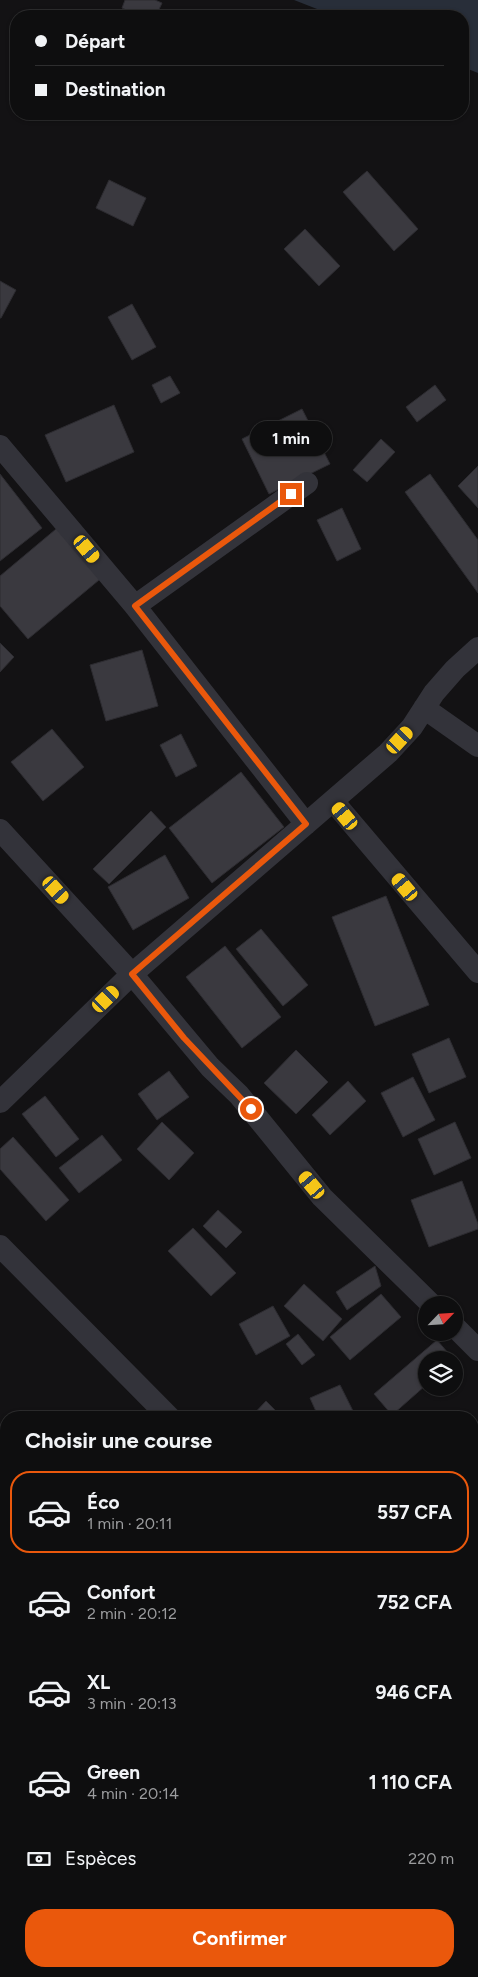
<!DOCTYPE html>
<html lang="fr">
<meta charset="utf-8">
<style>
body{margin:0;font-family:Figtree,sans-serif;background:#1c1c1d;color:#f1f3f6;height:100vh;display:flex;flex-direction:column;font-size:19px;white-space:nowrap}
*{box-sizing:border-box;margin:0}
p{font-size:16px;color:#9b9c9e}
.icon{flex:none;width:28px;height:28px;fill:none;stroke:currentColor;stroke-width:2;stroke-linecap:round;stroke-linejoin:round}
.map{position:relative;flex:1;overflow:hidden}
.sheet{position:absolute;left:0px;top:1411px;width:479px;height:566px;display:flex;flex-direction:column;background:#0e0e0f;border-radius:20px 20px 0 0;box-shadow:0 1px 4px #0004,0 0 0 1px #2e2e2f}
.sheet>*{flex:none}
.banner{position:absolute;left:10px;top:10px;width:459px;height:110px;border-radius:20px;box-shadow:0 1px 4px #0004,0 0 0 1px #2e2e2f;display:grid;align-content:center;height:110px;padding:0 25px;background:#0e0e0f}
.needle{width:32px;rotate:65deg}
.buttons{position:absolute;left:418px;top:1296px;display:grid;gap:10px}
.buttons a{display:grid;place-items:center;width:45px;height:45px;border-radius:50%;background:#0e0e0f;box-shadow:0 1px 4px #0004,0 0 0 1px #2e2e2f;font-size:25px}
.end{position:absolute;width:22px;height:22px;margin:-11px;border:6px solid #ea580c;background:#fff;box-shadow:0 0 0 2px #fff}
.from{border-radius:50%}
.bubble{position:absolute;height:35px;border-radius:18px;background:#0e0e0f;box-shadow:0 1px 4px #0004,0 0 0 1px #2e2e2f;font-size:16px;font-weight:700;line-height:35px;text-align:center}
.car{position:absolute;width:15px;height:30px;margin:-15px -8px;border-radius:6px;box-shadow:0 0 4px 1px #0007;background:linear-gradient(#f5c518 24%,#345 0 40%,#f5c518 0 76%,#345 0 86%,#f5c518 0)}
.banner b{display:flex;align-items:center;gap:18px;height:48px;font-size:19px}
.banner b+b{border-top:1px solid #2e2e2f}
.banner i{width:12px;height:12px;background:#f1f3f6}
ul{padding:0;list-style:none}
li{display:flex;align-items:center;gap:15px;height:82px;margin:0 10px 8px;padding:0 15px;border:2px solid transparent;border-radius:20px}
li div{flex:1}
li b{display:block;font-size:19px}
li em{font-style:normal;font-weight:700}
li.active{border-color:#ea580c}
li>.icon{width:45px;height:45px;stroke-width:1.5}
h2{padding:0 25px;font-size:22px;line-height:60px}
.pay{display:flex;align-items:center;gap:12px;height:55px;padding:0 25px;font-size:19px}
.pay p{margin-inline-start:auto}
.action{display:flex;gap:10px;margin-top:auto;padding:10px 25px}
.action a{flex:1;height:58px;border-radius:20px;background:#ea580c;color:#fff;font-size:20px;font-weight:700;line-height:58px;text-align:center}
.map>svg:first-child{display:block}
.water{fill:#282e39}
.building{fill:#3a393f;stroke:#2d2c31}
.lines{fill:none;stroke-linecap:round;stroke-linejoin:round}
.street{stroke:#33333a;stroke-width:22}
.route{stroke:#ea580c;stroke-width:6}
</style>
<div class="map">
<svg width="478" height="1977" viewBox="0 0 478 1977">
<rect width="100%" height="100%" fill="#131214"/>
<path class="water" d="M294 0H478V73L463 67 462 16H335Z"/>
<path class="building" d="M125 0H155L162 3 156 16H140L122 8Z
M367 171 418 229 394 251 343 192Z
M109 180 146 198 133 226 96 208Z
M305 229 340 266 319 286 284 249Z
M0 281 16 290 1 318H0Z
M132 304 156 347 132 360 108 317Z
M170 376 180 393 161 403 152 385Z
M435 385 446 400 417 422 406 407Z
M114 405 134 452 66 482 45 435Z
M302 409 330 464 269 494 242 439Z
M381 439 395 452 367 482 353 470Z
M478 466V508L458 486Z
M0 474 42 528 0 561Z
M430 474 478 540V593L405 492Z
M342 508 361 549 337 561 317 520Z
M62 524 105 575 28 639 0 606V576Z
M0 643 14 657 0 672Z
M142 650 158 706 106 721 90 665Z
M52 729 84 767 43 801 11 762Z
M181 734 197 766 176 777 160 745Z
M241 772 284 827 212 883 169 828Z
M151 811 166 827 109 884 93 869Z
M165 855 189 898 133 930 108 887Z
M386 896 429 1005 375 1026 332 917Z
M261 929 308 985 283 1006 236 949Z
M225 946 281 1017 242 1048 186 977Z
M449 1038 466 1077 429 1093 412 1054Z
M296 1050 328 1082 296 1114 264 1083Z
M169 1071 189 1097 157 1120 138 1094Z
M413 1077 435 1120 403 1137 381 1093Z
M348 1081 366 1101 330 1135 312 1115Z
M45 1096 79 1139 56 1157 22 1114Z
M162 1122 194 1153 169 1180 137 1149Z
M455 1122 471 1158 434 1175 418 1139Z
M102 1135 122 1160 79 1193 59 1168Z
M13 1137 69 1200 46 1221 0 1169V1149Z
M462 1181 478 1224V1229L429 1247 411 1200Z
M218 1210 242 1232 226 1248 203 1226Z
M193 1228 236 1273 211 1296 168 1251Z
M375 1266 381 1286 347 1310 336 1292Z
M304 1284 342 1319 323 1341 284 1306Z
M381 1294 401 1317 350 1360 330 1337Z
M273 1306 290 1336 256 1355 239 1324Z
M298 1334 315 1355 302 1365 286 1344Z
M437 1340 454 1360H426V1385L392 1415 374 1394Z
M340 1385 355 1415 350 1418H319L310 1398Z
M266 1401 283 1418H250Z
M478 1572V1658L472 1659V1573Z
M0 1611 6 1617V1647L0 1641Z
M0 1842 6 1847V1880L0 1874Z
M0 1929 6 1935V1971H10L7 1974 0 1967Z
M144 1971H187L193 1976 151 1977Z
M261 1971H297L295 1977H258Z
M455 1971H472L477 1977H449Z"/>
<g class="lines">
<path class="street" d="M0 446 135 606 306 824
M135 606 307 483
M424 708 478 746
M333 801 478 972
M0 830 132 974 210 1067 239 1095 322 1197 432 1305
M0 1102 132 974 388 753 412 727 434 693 455 669 478 648
M0 1246 170 1418
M454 1326 478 1350
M0 1670 6 1674
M472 1813 478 1820
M325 1971 330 1977
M29 1977 35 1971"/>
</g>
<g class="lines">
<path class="route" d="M251 1109 184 1038 132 974 306 824 135 606 291 494"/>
</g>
</svg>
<div class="buttons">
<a><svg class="needle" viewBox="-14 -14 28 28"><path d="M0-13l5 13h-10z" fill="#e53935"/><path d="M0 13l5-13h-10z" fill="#9b9c9e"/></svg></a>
<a><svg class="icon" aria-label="layers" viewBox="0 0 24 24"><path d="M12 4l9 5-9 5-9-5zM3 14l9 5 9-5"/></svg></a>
</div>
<i class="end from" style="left:251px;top:1109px"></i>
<i class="end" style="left:291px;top:494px"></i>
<div class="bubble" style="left:250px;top:421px;width:82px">1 min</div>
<i class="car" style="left:87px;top:549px;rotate:140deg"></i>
<i class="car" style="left:400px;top:740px;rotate:43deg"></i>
<i class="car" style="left:345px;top:816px;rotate:320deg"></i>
<i class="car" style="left:405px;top:887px;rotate:320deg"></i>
<i class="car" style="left:56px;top:890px;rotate:138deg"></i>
<i class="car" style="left:106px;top:999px;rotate:46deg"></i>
<i class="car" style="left:312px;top:1185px;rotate:320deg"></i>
<div class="banner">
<b><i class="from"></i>Départ</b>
<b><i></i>Destination</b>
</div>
<section class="sheet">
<h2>Choisir une course</h2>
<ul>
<li class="active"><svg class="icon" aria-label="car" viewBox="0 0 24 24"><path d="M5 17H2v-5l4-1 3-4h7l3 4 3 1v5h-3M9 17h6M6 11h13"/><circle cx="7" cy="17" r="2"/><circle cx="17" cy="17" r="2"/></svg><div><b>Éco</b><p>1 min · 20:11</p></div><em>557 CFA</em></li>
<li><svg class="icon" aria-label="car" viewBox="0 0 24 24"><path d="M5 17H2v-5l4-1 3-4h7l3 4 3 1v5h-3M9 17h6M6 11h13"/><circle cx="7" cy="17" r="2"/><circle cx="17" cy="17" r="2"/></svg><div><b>Confort</b><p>2 min · 20:12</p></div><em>752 CFA</em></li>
<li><svg class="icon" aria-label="car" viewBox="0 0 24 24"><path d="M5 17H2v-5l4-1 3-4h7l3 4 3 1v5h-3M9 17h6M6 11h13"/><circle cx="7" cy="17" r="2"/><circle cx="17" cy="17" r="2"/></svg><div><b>XL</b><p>3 min · 20:13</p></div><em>946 CFA</em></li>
<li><svg class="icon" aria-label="car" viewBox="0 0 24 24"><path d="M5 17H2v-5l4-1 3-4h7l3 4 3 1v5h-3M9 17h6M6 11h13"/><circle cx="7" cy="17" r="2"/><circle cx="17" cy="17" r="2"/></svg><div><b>Green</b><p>4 min · 20:14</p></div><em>1 110 CFA</em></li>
</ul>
<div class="pay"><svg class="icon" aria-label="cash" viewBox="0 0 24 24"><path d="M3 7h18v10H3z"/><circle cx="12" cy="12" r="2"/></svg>Espèces<p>220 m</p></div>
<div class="action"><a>Confirmer</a></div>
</section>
</div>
